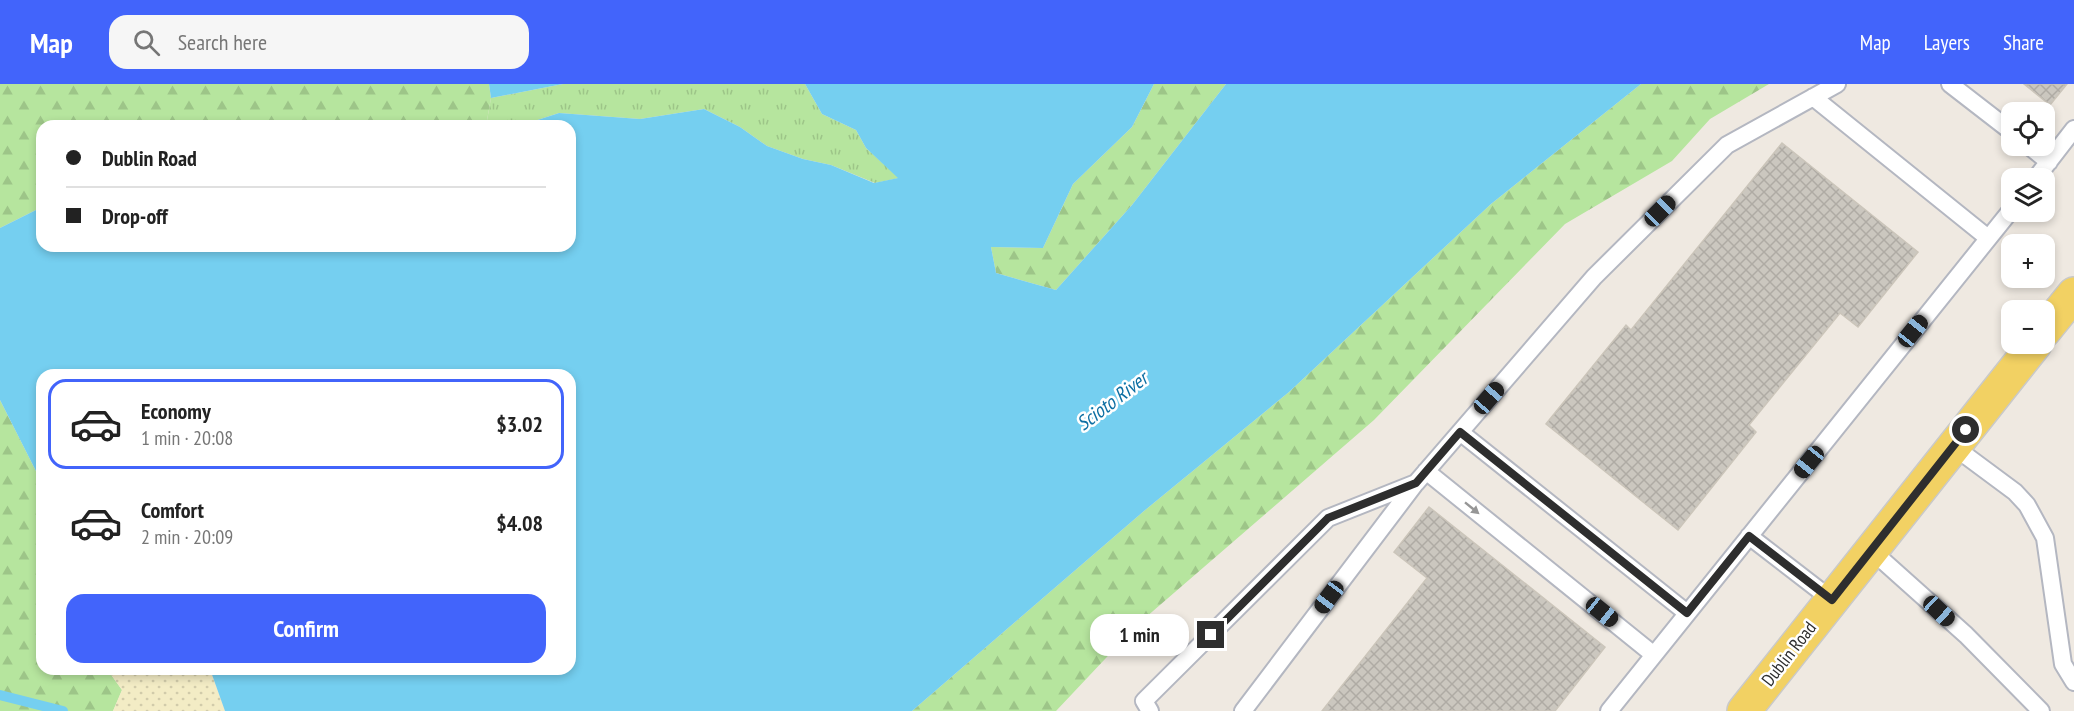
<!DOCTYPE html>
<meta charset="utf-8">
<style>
body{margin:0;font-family:"PT Sans Narrow",sans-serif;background:#f6f6f6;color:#222;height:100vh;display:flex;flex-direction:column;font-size:22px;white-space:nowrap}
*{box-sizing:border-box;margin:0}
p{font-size:20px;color:#767676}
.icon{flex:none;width:33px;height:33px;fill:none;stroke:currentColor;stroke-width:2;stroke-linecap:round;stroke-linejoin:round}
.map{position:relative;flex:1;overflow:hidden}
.drawer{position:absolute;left:36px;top:285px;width:540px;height:306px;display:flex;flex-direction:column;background:#fff;border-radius:18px;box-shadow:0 3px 9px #0003}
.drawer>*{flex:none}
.top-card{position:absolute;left:36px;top:36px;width:540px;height:132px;border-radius:18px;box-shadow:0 3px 9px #0003;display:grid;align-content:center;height:132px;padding:0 30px;background:#fff}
.tools{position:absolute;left:2001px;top:18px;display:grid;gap:12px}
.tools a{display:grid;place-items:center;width:54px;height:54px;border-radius:12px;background:#fff;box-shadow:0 3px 9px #0003;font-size:30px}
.end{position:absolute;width:27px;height:27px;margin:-14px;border:8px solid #2e2e2e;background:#fff;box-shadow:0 0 0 3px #fff}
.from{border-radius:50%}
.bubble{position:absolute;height:42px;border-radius:18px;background:#fff;box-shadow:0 3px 9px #0003;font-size:20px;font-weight:800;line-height:42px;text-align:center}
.car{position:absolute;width:18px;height:36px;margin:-18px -9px;border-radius:8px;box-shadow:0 0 4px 2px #0007;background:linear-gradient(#222 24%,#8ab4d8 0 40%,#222 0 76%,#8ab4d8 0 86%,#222 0)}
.top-card b{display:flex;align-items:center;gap:21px;height:57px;font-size:22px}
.top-card b+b{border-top:2px solid #e0e0e0}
.top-card i{width:15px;height:15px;background:#222}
ul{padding:10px 0 0;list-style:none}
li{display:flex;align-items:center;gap:18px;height:90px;margin:0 12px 9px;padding:0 18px;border:3px solid transparent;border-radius:18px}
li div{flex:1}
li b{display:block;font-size:22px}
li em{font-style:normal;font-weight:800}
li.on{border-color:#4264fb}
li>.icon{width:54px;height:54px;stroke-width:1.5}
.primary-button{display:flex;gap:12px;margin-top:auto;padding:12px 30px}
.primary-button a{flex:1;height:69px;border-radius:18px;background:#4264fb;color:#fff;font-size:24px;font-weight:800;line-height:69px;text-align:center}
header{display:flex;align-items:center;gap:36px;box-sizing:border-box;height:84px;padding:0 30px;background:#4264fb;color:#fff}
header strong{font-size:28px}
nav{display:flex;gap:33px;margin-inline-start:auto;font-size:21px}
.search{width:420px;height:54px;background:#f6f6f6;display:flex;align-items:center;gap:15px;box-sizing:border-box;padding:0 21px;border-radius:18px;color:#767676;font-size:22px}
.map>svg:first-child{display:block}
.grass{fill:url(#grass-tufts)}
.forest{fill:url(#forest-firs)}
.sand{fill:url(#sand-dots)}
.water{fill:#75cff0}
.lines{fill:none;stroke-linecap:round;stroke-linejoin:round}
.stream{stroke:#75cff0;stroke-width:10}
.building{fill:url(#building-cross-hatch);stroke:#cbc5ba;stroke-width:1.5}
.service-casing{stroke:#b4b7c1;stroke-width:20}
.primary-casing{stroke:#c9c9c9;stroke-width:36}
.service{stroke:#fff;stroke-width:16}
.primary{stroke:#f2d163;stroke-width:33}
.oneway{fill:#969696}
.route{stroke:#2e2e2e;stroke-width:8}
.labels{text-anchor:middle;stroke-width:5;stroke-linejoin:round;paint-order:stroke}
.street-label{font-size:18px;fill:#2e2e2e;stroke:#fff}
.water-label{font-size:20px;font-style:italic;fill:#0d6fa3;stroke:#fff}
</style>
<header>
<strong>Map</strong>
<div class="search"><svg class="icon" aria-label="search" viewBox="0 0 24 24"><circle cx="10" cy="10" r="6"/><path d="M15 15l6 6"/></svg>Search here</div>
<nav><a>Map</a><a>Layers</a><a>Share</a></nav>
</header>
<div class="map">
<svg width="2074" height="627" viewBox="0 0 2074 627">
<defs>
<pattern id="grass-tufts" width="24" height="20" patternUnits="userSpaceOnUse" patternTransform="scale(1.5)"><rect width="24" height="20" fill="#b6e59e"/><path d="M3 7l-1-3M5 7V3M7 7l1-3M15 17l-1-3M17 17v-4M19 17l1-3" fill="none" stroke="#9dc588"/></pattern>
<pattern id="forest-firs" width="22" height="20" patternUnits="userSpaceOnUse" patternTransform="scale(1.5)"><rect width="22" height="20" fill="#b6e59e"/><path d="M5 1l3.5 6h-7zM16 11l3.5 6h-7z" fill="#9dc588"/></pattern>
<pattern id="sand-dots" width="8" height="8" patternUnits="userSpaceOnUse" patternTransform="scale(1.5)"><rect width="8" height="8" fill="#f3ecc5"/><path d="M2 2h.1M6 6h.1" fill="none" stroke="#d1cbaa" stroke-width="1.8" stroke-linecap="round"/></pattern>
<pattern id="building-cross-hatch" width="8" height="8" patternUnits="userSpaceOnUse" patternTransform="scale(1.5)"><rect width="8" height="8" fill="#cbc7bf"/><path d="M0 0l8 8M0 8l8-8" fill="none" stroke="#afaba4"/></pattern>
</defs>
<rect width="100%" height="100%" fill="#efe9e1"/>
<path class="grass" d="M563 0H805L822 30 856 46 866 64 899 94 875 99 831 81 803 75 767 62 740 43 704 25 640 35 559 29 519 42H486L491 14Z"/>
<path class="forest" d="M0 0H489L491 14 486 42H42V123L0 144Z
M1154 0H1226L1132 121 1056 206 996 189 991 163 1043 164 1073 100 1132 43Z
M1641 0H1769L1710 35 1672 77 1565 140 1374 336 1138 540 1056 627H912L1144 427 1289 308 1491 120Z
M0 316 42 399V585H107L122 606 113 627H0Z"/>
<path class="sand" d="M107 585H210L225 627H113L122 606Z"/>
<path class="water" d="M489 0H563L491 14Z
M805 0H1154L1132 43 1073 100 1043 164 991 163 996 189 1056 206 1132 121 1226 0H1641L1491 120 1289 308 1144 427 912 627H225L210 585H570V291H42V399L0 316V144L42 123V162H570V42H519L559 29 640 35 704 25 740 43 767 62 803 75 831 81 874 99 898 94 866 64 856 46 822 30Z"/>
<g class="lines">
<path class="stream" d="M0 611 63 627"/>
</g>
<path class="building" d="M2024 0H2067L2050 21Z
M1782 59 1918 168 1858 243 1840 229 1749 341 1756 348 1678 446 1546 340 1626 241 1631 246Z
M1429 423 1605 563 1555 627H1322L1427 494 1394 468Z"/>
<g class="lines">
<g class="service-casing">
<path id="service" d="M1950 0 2012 48
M1813 13 1988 154
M2029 62 2049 78
M2036 94 2074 45
M1460 348 1687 529
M1953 362 2015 408 2027 421 2045 454 2063 580 2074 598
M1426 387 1654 571
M1749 452 1832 516
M1871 466 1966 551 2041 627
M1150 627 1144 617 1328 434 1416 399 1594 193 1727 61 1837 0
M1243 627 1415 400
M1609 627 2012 125"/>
</g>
<g class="primary-casing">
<path id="primary" d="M2044 247 2074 210
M1744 627 2035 260"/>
</g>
<use href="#service" class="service"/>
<use href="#primary" class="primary"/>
</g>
<defs><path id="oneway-solid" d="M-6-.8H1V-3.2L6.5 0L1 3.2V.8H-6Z" transform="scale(1.5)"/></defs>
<use class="oneway" href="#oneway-solid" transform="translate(1472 424) rotate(39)"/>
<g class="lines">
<path class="route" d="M1211 551 1328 434 1416 399 1460 348 1687 529 1749 452 1832 516 1966 346"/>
</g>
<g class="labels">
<g class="street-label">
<text transform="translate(1789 570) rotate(-52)" y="6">Dublin Road</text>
</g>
<g class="water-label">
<text transform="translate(1112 317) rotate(-37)" y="7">Scioto River</text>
</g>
</g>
</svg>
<div class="tools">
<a><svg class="icon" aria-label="locate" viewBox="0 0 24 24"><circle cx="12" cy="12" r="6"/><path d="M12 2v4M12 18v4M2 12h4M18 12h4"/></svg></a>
<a><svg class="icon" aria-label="layers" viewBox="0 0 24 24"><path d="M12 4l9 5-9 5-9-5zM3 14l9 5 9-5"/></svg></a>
<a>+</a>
<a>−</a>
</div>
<i class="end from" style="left:1966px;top:346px"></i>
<i class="end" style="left:1211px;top:551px"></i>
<div class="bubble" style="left:1090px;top:530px;width:99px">1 min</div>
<i class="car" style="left:1660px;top:127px;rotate:45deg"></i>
<i class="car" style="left:1913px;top:247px;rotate:39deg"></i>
<i class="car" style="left:1489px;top:314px;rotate:41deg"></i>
<i class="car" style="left:1809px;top:378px;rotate:219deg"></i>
<i class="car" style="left:1329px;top:513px;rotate:217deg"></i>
<i class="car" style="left:1939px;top:527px;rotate:133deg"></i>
<i class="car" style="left:1602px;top:528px;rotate:129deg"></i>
<div class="top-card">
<b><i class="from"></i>Dublin Road</b>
<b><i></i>Drop-off</b>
</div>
<section class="drawer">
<ul>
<li class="on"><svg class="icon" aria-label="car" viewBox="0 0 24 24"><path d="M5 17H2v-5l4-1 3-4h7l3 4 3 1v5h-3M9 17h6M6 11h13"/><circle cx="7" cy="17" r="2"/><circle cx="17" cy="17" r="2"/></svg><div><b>Economy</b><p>1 min · 20:08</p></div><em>$3.02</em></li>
<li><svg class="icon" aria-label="car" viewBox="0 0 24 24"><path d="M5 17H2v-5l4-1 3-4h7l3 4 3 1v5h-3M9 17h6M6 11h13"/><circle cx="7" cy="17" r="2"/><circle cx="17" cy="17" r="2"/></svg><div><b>Comfort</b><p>2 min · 20:09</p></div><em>$4.08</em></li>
</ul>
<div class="primary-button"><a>Confirm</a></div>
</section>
</div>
